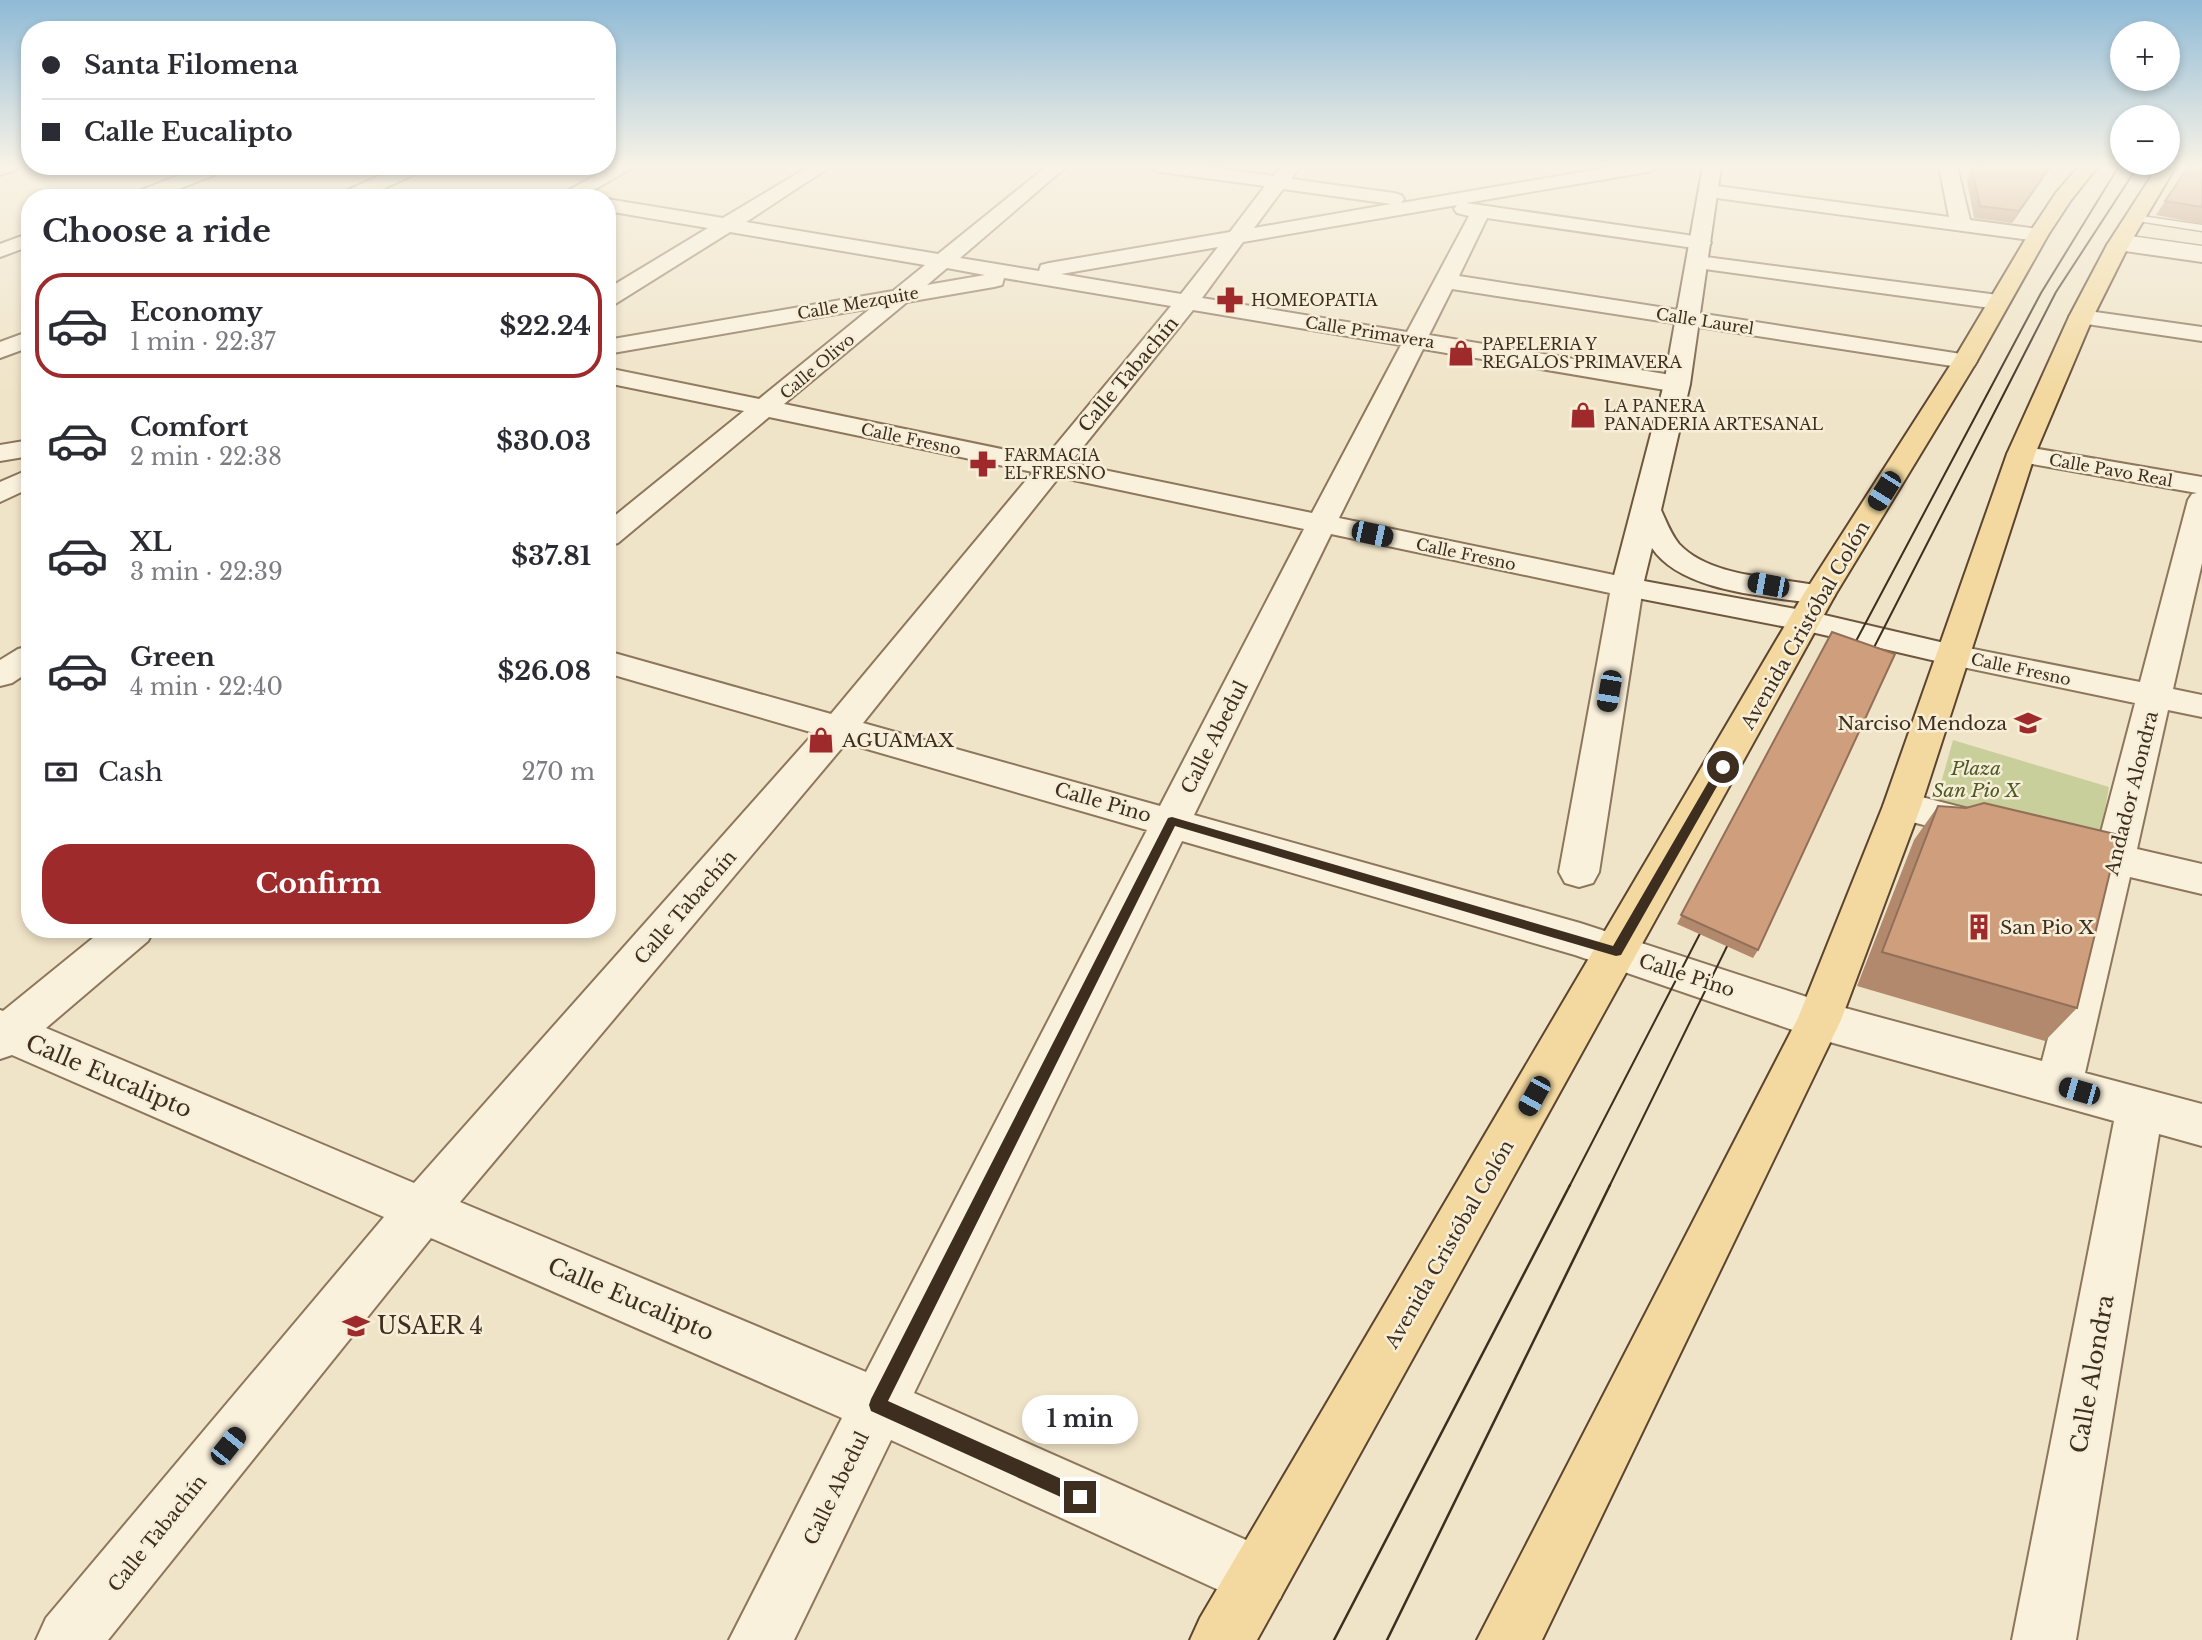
<!DOCTYPE html>
<meta charset="utf-8">
<style>
body{margin:0;font-family:"Libre Baskerville",serif;background:#f7f7f7;color:#2b2b33;height:100vh;display:flex;flex-direction:column;font-size:26px;white-space:nowrap}
*{box-sizing:border-box;margin:0}
p{font-size:23px;color:#7c7c81}
.icon{flex:none;width:38px;height:38px;fill:none;stroke:currentColor;stroke-width:2;stroke-linecap:round;stroke-linejoin:round}
.map{position:relative;flex:1;overflow:hidden}
.details{position:absolute;left:21px;top:189px;width:595px;height:749px;display:flex;flex-direction:column;background:#fff;border-radius:28px;box-shadow:0 4px 10px #0003}
.details>*{flex:none}
.hud{position:absolute;left:21px;top:21px;width:595px;height:154px;border-radius:28px;box-shadow:0 4px 10px #0003;display:grid;align-content:center;height:154px;padding:0 21px;background:#fff}
.controls{position:absolute;left:2110px;top:21px;display:grid;gap:14px}
.controls a{display:grid;place-items:center;width:70px;height:70px;border-radius:50%;background:#fff;box-shadow:0 4px 10px #0003;font-size:35px}
.end{position:absolute;width:32px;height:32px;margin:-16px;border:9px solid #3d2e20;background:#fff;box-shadow:0 0 0 4px #fff}
.from{border-radius:50%}
.bubble{position:absolute;height:49px;border-radius:24px;background:#fff;box-shadow:0 4px 10px #0003;font-size:23px;font-weight:700;line-height:49px;text-align:center}
.car{position:absolute;width:21px;height:42px;margin:-21px -10px;border-radius:9px;box-shadow:0 0 5px 2px #0007;background:linear-gradient(#222 24%,#8ab4d8 0 40%,#222 0 76%,#8ab4d8 0 86%,#222 0)}
.hud b{display:flex;align-items:center;gap:24px;height:66px;font-size:26px}
.hud b+b{border-top:2px solid #e1e1e2}
.hud i{width:18px;height:18px;background:#2b2b33}
ul{padding:0;list-style:none}
li{display:flex;align-items:center;gap:21px;height:105px;margin:0 14px 10px;padding:0 7px;border:4px solid transparent;border-radius:28px}
li div{flex:1}
li b{display:block;font-size:26px}
li em{font-style:normal;font-weight:700}
li.selected{border-color:#9e2a2b}
li>.icon{width:63px;height:63px;stroke-width:1.5}
h2{padding:0 21px;font-size:32px;line-height:84px}
.pay{display:flex;align-items:center;gap:18px;height:77px;padding:0 21px;font-size:26px}
.pay p{margin-inline-start:auto}
.button{display:flex;gap:14px;margin-top:auto;padding:14px 21px}
.button a{flex:1;height:80px;border-radius:28px;background:#9e2a2b;color:#fff;font-size:28px;font-weight:700;line-height:80px;text-align:center}
.map>svg:first-child{display:block}
.green{fill:#c9cf9b}
.lines{fill:none;stroke-linecap:round;stroke-linejoin:round}
.lane-casing{stroke:#8d765c;stroke-width:3}
.street-casing{stroke:#8d765c;stroke-width:4}
.secondary-casing{stroke:#6f573f;stroke-width:4}
.primary-casing{stroke:#5b4430;stroke-width:4}
.lane{fill:#faf1dc;fill-rule:evenodd}
.street{fill:#faf1dc;fill-rule:evenodd}
.secondary{fill:#faf1dc;fill-rule:evenodd}
.primary{fill:#f3d9a0;fill-rule:evenodd}
.tram-far1{stroke:#3d2e20;stroke-width:2}
.tram{stroke:#3d2e20;stroke-width:2.5}
.wall{fill:#b2896c}
.shaded-wall{fill:#916f58}
.building{fill:#cf9f7d;stroke:#916f58;stroke-width:2}
.route{fill:#3d2e20}
.labels{text-anchor:middle;stroke-width:5;stroke-linejoin:round;paint-order:stroke}
.far-poi-label{font-size:16px;fill:#3d2e20;stroke:#f7eed8;text-anchor:start}
.far-street-label{font-size:16px;fill:#3d2e20;stroke:#f7eed8}
.street-label{font-size:19px;fill:#3d2e20;stroke:#f7eed8}
.poi-label{font-size:19px;fill:#3d2e20;stroke:#f7eed8;text-anchor:start}
.park-label{font-size:19px;font-style:italic;fill:#4d5a26;stroke:#f7eed8}
.near-street-label{font-size:23px;fill:#3d2e20;stroke:#f7eed8}
.near-poi-label{font-size:23px;fill:#3d2e20;stroke:#f7eed8;text-anchor:start}
</style>
<div class="map">
<svg width="2202" height="1640" viewBox="0 0 2202 1640">
<rect width="100%" height="100%" fill="#f0e4c8"/>
<path class="green" d="M1953 740 2109 787 2099 842 1936 801Z"/>
<g class="lines">
<g class="lane-casing">
<path id="lane" d="M2135 215 2202 225V231L2131 220V216Z
M2123 235 2202 246V252L2119 240V236Z"/>
</g>
<g class="street-casing">
<path id="street" d="M0 166H18L16 170 0 175Z
M203 166H229L227 170 156 198H128L131 194Z
M401 166H426L424 170 363 198H336L339 194Z
M612 166H635L580 198H555Z
M810 166H831L746 222 938 254 1047 166H1067L960 258 1039 271 1041 265 1049 263 1230 232 1265 186 1161 172 1154 170 1152 166H1198L1273 176 1282 166H1300L1291 179 1394 193 1401 195 1404 199 1401 203 1617 166H1656L1654 170 1647 172 1466 203 1701 237 1708 239 1711 243 1708 247 1701 249 1487 218 1459 276 1974 356 1977 361 1974 366 1965 368 1452 289 1429 335 1677 376 1686 379 1690 384 1686 389 1677 392 1423 349 1339 518 1638 580 1643 587 1599 872 1593 883 1579 887 1565 883 1559 872 1610 593 1331 534 1194 815 1580 923 1819 1001 2042 1061 2092 868 2078 863 2072 853 2078 843 2092 838 2099 840 2135 703 1953 665 1941 662 1936 655 1941 648 1953 645 2140 682 2188 500 2192 494 2197 493 2021 462 2011 460 2007 454 2011 448 2021 446 2202 477V563L2173 689 2202 695V717L2168 710 2137 849 2202 864V894L2130 877 2085 1073 2202 1104V1146L2159 1134 2076 1640H2012L2114 1121 1819 1039 1575 955 1182 841 914 1393 1280 1555 1289 1577 1280 1599 1258 1608 891 1440 794 1640H729L842 1418 431 1238 108 1640H36L46 1618 384 1217 12 1055 0 1059V1010L3 1011 104 929H154L148 941 46 1028 414 1183 814 733 607 673V651L831 714 1033 472 769 417 618 543 607 546V522L744 411 607 383V368L759 399 871 308 607 354V340L893 291 925 265 730 232 615 304 607 306V289L708 228 607 211V199L723 218ZM1283 189 1391 204 1254 228ZM1457 205 1454 209 1457 213 1469 216 1407 332 1202 298 1243 242ZM1218 247 1181 294 1061 274ZM947 268 985 275 927 285ZM1004 278 1171 306 1045 458 784 404 907 302 994 287 1002 285ZM1193 310 1401 345 1312 513 1070 463ZM1059 477 1304 529 1160 806 863 723ZM846 743 1147 830 866 1372 460 1202Z
M1939 166H1957L1970 220 2038 229 2045 231 2048 235 2045 239 2038 241 1709 197 1699 191 1709 185 1949 217Z
M30 233V246L0 257V244Z
M2118 239 2202 250V262L2111 249 2107 245 2111 241Z
M1698 256 1998 295 2006 297 2009 302 2006 307 1998 309 1690 267 1687 262 1690 257Z
M2081 310 2202 327V341L2073 322 2069 317 2073 312Z
M30 331V347L0 358V342Z
M30 440V456L0 461V445Z
M30 469V488L0 502V482Z
M30 646V671L12 683 0 686V660L18 649Z
M1902 792 1996 816 2001 826 1996 836 1982 840 1889 816 1883 806 1889 796Z"/>
</g>
<g class="secondary-casing">
<path id="secondary" d="M1703 166H1721L1690 384 1661 510C1666 521 1671 534 1679 544 1713 580 1785 577 1830 588L1835 595 1830 602 1819 604C1770 596 1682 593 1652 548L1644 581 1807 611 1953 645 1965 648 1970 655 1965 662 1953 665 1807 631 1627 596 1616 594 1611 587 1664 384Z"/>
</g>
<g class="primary-casing">
<path id="primary" d="M2079 166H2098L2071 200 2048 235 1977 361 1835 595 1257 1640H1190L1200 1618 1803 595 1953 361 2028 235 2056 193Z
M2158 166H2176L2129 245 2093 317 2035 454 1921 806 1841 1020 1542 1640H1477L1798 1018 1883 806 2007 454 2069 317 2107 245Z"/>
</g>
<use href="#lane" class="lane"/>
<use href="#street" class="street"/>
<use href="#secondary" class="secondary"/>
<use href="#primary" class="primary"/>
<path class="tram-far1" d="M1847 658 2041 293 2119 166
M1866 663 2056 292 2138 166
M1569 1187 1708 918
M1609 1187 1735 930"/>
<path class="tram" d="M1334 1640 1570 1185
M1387 1640 1610 1185"/>
</g>
<path class="wall" d="M1978 166H2052L2012 223 1974 218 1967 181 1972 169 1979 167Z
M2202 166V224L2156 215 2165 201Z
M1832 632 1758 950 1753 958 1677 924Z
M1938 806 2077 1008 2045 1041 1857 986 1914 840Z"/>
<path class="shaded-wall" d="M2050 166H2052L2012 223 2019 211Z"/>
<path class="building" d="M1981 166H2050L2019 211 1980 206 1972 169Z
M2189 166H2202V207L2165 201Z
M1832 632 1895 654 1758 950 1681 915Z
M1984 803 2119 835 2077 1008 1882 952 1938 806 1966 808Z"/>
<linearGradient id="sky" x2="0" y2="1"><stop stop-color="#8fbad6"/><stop offset="0.42" stop-color="#f8f3e6"/><stop offset="1" stop-color="#f8f3e6" stop-opacity="0"/></linearGradient>
<rect width="2202" height="395" fill="url(#sky)"/>
<path class="route" d="M1723 763 1728 767 1621 955 1616 956 1175 826 888 1401 1086 1490 1089 1497 1086 1503 1080 1505 1074 1503 871 1411 869 1405 871 1399 1168 818 1172 817 1613 946 1717 767Z"/>
<defs>
<g id="pharmacy-bare" transform="scale(2.1)"><path d="M-2-6h4v4h4v4h-4v4h-4v-4h-4v-4h4Z" fill="#9e2a2b" stroke="#f7eed8" stroke-width="2.5" paint-order="stroke"/></g>
<g id="shop-bare" transform="scale(2.1)"><path d="M-5-2.5h2.3a2.7 3.5 0 0 1 5.4 0H5L5.5 6h-11ZM-1.5-2.5h3a1.5 2.3 0 0 0-3 0Z" fill="#9e2a2b" stroke="#f7eed8" stroke-width="2.5" paint-order="stroke"/></g>
<g id="school-bare" transform="scale(2.1)"><path d="M0-5L7-2L0 1L-7-2ZM-4 1L0 2.5L4 1V4Q0 6-4 4Z" fill="#9e2a2b" stroke="#f7eed8" stroke-width="2.5" paint-order="stroke"/></g>
<g id="building-bare" transform="scale(2.1)"><path d="M-4-6H4V6H1V3H-1V6H-4ZM-2.5-4.3h1.7v1.8h-1.7ZM.8-4.3h1.7v1.8H.8ZM-2.5-1h1.7V.8h-1.7ZM.8-1h1.7V.8H.8Z" fill="#9e2a2b" stroke="#f7eed8" stroke-width="2.5" paint-order="stroke"/></g>
</defs>
<g fill-rule="evenodd">
<use href="#pharmacy-bare" x="1230" y="300"/>
<use href="#shop-bare" x="1461" y="353"/>
<use href="#shop-bare" x="1583" y="415"/>
<use href="#pharmacy-bare" x="983" y="464"/>
<use href="#school-bare" x="2028" y="723"/>
<use href="#shop-bare" x="821" y="740"/>
<use href="#building-bare" x="1979" y="927"/>
<use href="#school-bare" x="356" y="1326"/>
</g>
<g class="labels">
<g class="far-poi-label">
<text x="1251" y="306">HOMEOPATIA</text>
<text x="1482" y="350">PAPELERIA Y<tspan x="1482" dy="18">REGALOS PRIMAVERA</tspan></text>
<text x="1604" y="412">LA PANERA<tspan x="1604" dy="18">PANADERIA ARTESANAL</tspan></text>
<text x="1004" y="461">FARMACIA<tspan x="1004" dy="18">EL FRESNO</tspan></text>
</g>
<g class="far-street-label">
<text transform="translate(858 303) rotate(-10)" y="6">Calle Mezquite</text>
<text transform="translate(1705 321) rotate(9)" y="6">Calle Laurel</text>
<text transform="translate(1370 332) rotate(9)" y="6">Calle Primavera</text>
<text transform="translate(817 366) rotate(-40)" y="6">Calle Olivo</text>
<text transform="translate(911 439) rotate(12)" y="6">Calle Fresno</text>
<text transform="translate(2111 470) rotate(10)" y="6">Calle Pavo Real</text>
<text transform="translate(1466 554) rotate(12)" y="6">Calle Fresno</text>
<text transform="translate(2021 669) rotate(12)" y="6">Calle Fresno</text>
</g>
<g class="street-label">
<text transform="translate(1128 374) rotate(-50)" y="7">Calle Tabachín</text>
<text transform="translate(1805 625) rotate(-60)" y="7">Avenida Cristóbal Colón</text>
<text transform="translate(1214 737) rotate(-63)" y="7">Calle Abedul</text>
<text transform="translate(2131 793) rotate(-76)" y="7">Andador Alondra</text>
<text transform="translate(1103 802) rotate(16)" y="7">Calle Pino</text>
<text transform="translate(685 907) rotate(-49)" y="7">Calle Tabachín</text>
<text transform="translate(1687 975) rotate(18)" y="7">Calle Pino</text>
<text transform="translate(1449 1244) rotate(-60)" y="7">Avenida Cristóbal Colón</text>
<text transform="translate(836 1488) rotate(-64)" y="7">Calle Abedul</text>
<text transform="translate(157 1533) rotate(-51)" y="7">Calle Tabachín</text>
</g>
<g class="poi-label">
<text x="2007" y="730" text-anchor="end">Narciso Mendoza</text>
<text x="842" y="747">AGUAMAX</text>
<text x="2000" y="934">San Pio X</text>
</g>
<g class="park-label">
<text x="1976" y="775">Plaza<tspan x="1976" dy="22">San Pio X</tspan></text>
</g>
<g class="near-street-label">
<text transform="translate(109 1076) rotate(23)" y="8">Calle Eucalipto</text>
<text transform="translate(631 1299) rotate(23)" y="8">Calle Eucalipto</text>
<text transform="translate(2092 1374) rotate(-80)" y="8">Calle Alondra</text>
</g>
<g class="near-poi-label">
<text x="377" y="1334">USAER 4</text>
</g>
</g>
</svg>
<div class="controls">
<a>+</a>
<a>−</a>
</div>
<i class="end from" style="left:1723px;top:767px"></i>
<i class="end" style="left:1080px;top:1497px"></i>
<div class="bubble" style="left:1022px;top:1395px;width:116px">1 min</div>
<i class="car" style="left:1884px;top:491px;rotate:212deg"></i>
<i class="car" style="left:1372px;top:534px;rotate:102deg"></i>
<i class="car" style="left:1768px;top:585px;rotate:281deg"></i>
<i class="car" style="left:1609px;top:691px;rotate:190deg"></i>
<i class="car" style="left:2079px;top:1091px;rotate:286deg"></i>
<i class="car" style="left:1534px;top:1096px;rotate:209deg"></i>
<i class="car" style="left:228px;top:1446px;rotate:39deg"></i>
<div class="hud">
<b><i class="from"></i>Santa Filomena</b>
<b><i></i>Calle Eucalipto</b>
</div>
<section class="details">
<h2>Choose a ride</h2>
<ul>
<li class="selected"><svg class="icon" aria-label="car" viewBox="0 0 24 24"><path d="M5 17H2v-5l4-1 3-4h7l3 4 3 1v5h-3M9 17h6M6 11h13"/><circle cx="7" cy="17" r="2"/><circle cx="17" cy="17" r="2"/></svg><div><b>Economy</b><p>1 min · 22:37</p></div><em>$22.24</em></li>
<li><svg class="icon" aria-label="car" viewBox="0 0 24 24"><path d="M5 17H2v-5l4-1 3-4h7l3 4 3 1v5h-3M9 17h6M6 11h13"/><circle cx="7" cy="17" r="2"/><circle cx="17" cy="17" r="2"/></svg><div><b>Comfort</b><p>2 min · 22:38</p></div><em>$30.03</em></li>
<li><svg class="icon" aria-label="car" viewBox="0 0 24 24"><path d="M5 17H2v-5l4-1 3-4h7l3 4 3 1v5h-3M9 17h6M6 11h13"/><circle cx="7" cy="17" r="2"/><circle cx="17" cy="17" r="2"/></svg><div><b>XL</b><p>3 min · 22:39</p></div><em>$37.81</em></li>
<li><svg class="icon" aria-label="car" viewBox="0 0 24 24"><path d="M5 17H2v-5l4-1 3-4h7l3 4 3 1v5h-3M9 17h6M6 11h13"/><circle cx="7" cy="17" r="2"/><circle cx="17" cy="17" r="2"/></svg><div><b>Green</b><p>4 min · 22:40</p></div><em>$26.08</em></li>
</ul>
<div class="pay"><svg class="icon" aria-label="cash" viewBox="0 0 24 24"><path d="M3 7h18v10H3z"/><circle cx="12" cy="12" r="2"/></svg>Cash<p>270 m</p></div>
<div class="button"><a>Confirm</a></div>
</section>
</div>
